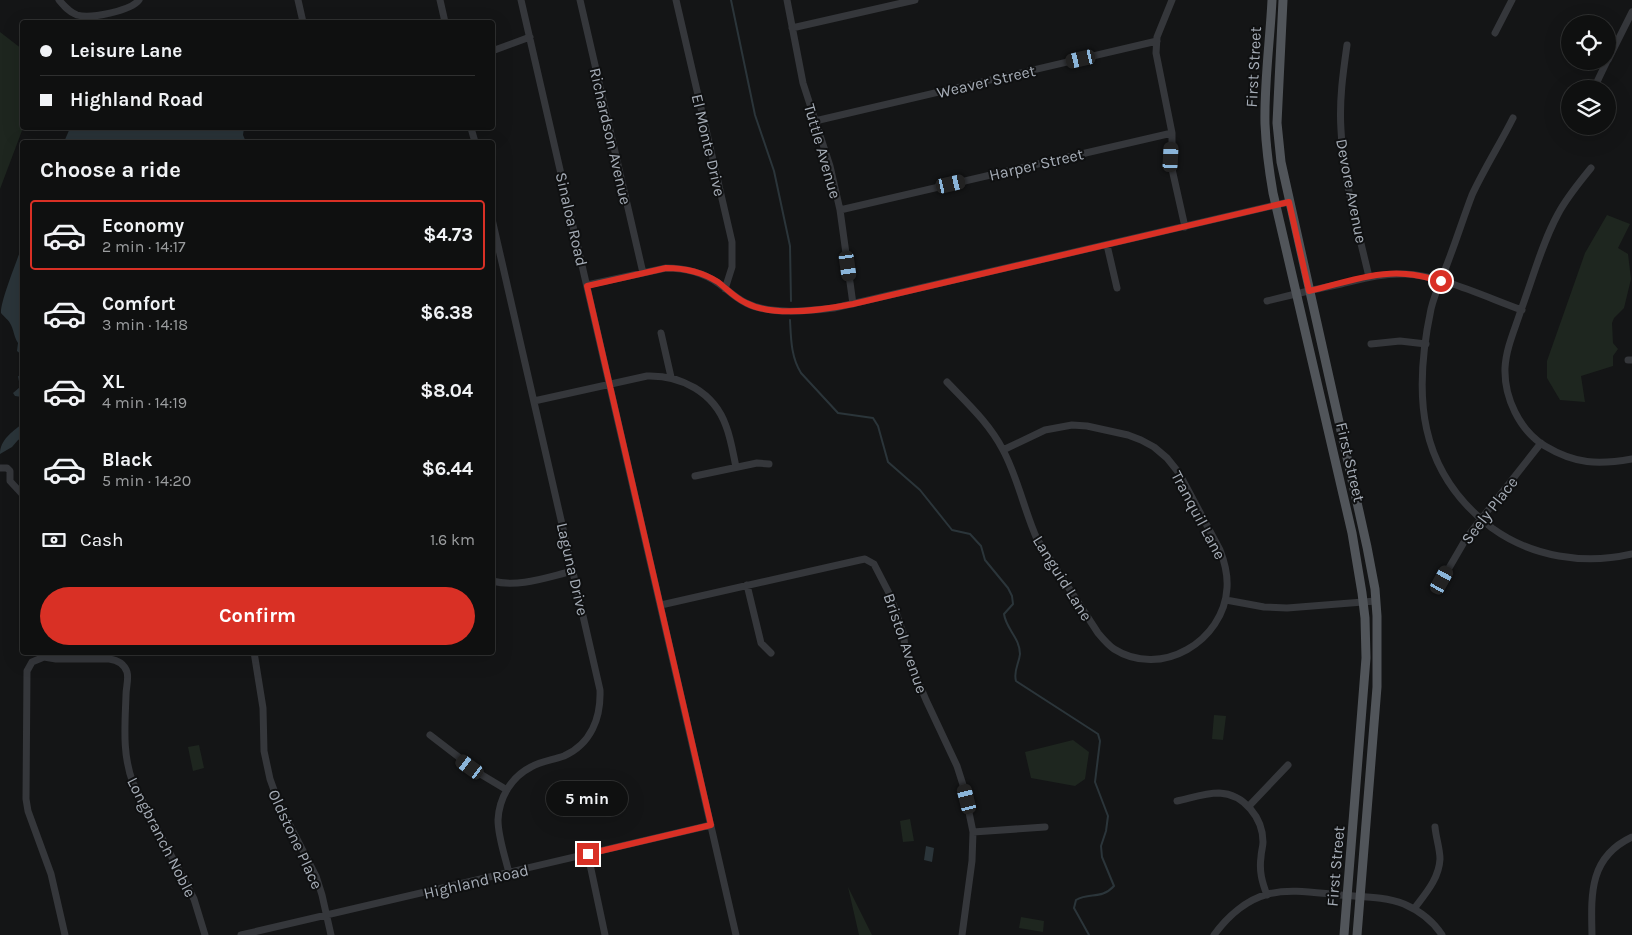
<!DOCTYPE html>
<meta charset="utf-8">
<style>
body{margin:0;font-family:Karla,sans-serif;background:#181919;color:#f1f3f6;height:100vh;display:flex;flex-direction:column;font-size:19px;white-space:nowrap}
*{box-sizing:border-box;margin:0}
p{font-size:16px;color:#9b9d9f}
.icon{flex:none;width:28px;height:28px;fill:none;stroke:currentColor;stroke-width:2;stroke-linecap:round;stroke-linejoin:round}
.map{position:relative;flex:1;overflow:hidden}
.drawer{position:absolute;left:20px;top:140px;width:475px;height:515px;display:flex;flex-direction:column;background:#0f1010;border-radius:5px;box-shadow:0 5px 20px #0002,0 0 0 1px #2f3030}
.drawer>*{flex:none}
.guide{position:absolute;left:20px;top:20px;width:475px;height:110px;border-radius:5px;box-shadow:0 5px 20px #0002,0 0 0 1px #2f3030;display:grid;align-content:center;height:110px;padding:0 20px;background:#0f1010}
.controls{position:absolute;left:1561px;top:15px;display:grid;gap:10px}
.controls a{display:grid;place-items:center;width:55px;height:55px;border-radius:50%;background:#0f1010;box-shadow:0 5px 20px #0002,0 0 0 1px #2f3030;font-size:25px}
.end{position:absolute;width:22px;height:22px;margin:-11px;border:6px solid #d93025;background:#fff;box-shadow:0 0 0 2px #fff}
.from{border-radius:50%}
.bubble{position:absolute;height:35px;border-radius:18px;background:#0f1010;box-shadow:0 5px 20px #0002,0 0 0 1px #2f3030;font-size:16px;font-weight:700;line-height:35px;text-align:center}
.car{position:absolute;width:15px;height:30px;margin:-15px -8px;border-radius:6px;box-shadow:0 0 4px 1px #0007;background:linear-gradient(#222 24%,#8ab4d8 0 40%,#222 0 76%,#8ab4d8 0 86%,#222 0)}
.guide b{display:flex;align-items:center;gap:18px;height:48px;font-size:19px}
.guide b+b{border-top:1px solid #2f3030}
.guide i{width:12px;height:12px;background:#f1f3f6}
ul{padding:0;list-style:none}
li{display:flex;align-items:center;gap:15px;height:70px;margin:0 10px 8px;padding:0 10px;border:2px solid transparent;border-radius:5px}
li div{flex:1}
li b{display:block;font-size:19px}
li em{font-style:normal;font-weight:700}
li.selected{border-color:#d93025}
li>.icon{width:45px;height:45px;stroke-width:1.5}
h2{padding:0 20px;font-size:22px;line-height:60px}
.pay{display:flex;align-items:center;gap:12px;height:55px;padding:0 20px;font-size:19px}
.pay p{margin-inline-start:auto}
.action{display:flex;gap:10px;margin-top:auto;padding:10px 20px}
.action a{flex:1;height:58px;border-radius:30px;background:#d93025;color:#fff;font-size:20px;font-weight:700;line-height:58px;text-align:center}
.map>svg:first-child{display:block}
.green{fill:#1e261f}
.water{fill:#2b353a}
.lines{fill:none;stroke-linecap:round;stroke-linejoin:round}
.stream{stroke:#2b353a;stroke-width:2}
.minor{stroke:#35373b;stroke-width:7}
.major{stroke:#51555a;stroke-width:9}
.route{stroke:#d93025;stroke-width:6}
.labels{text-anchor:middle;stroke-width:4;stroke-linejoin:round;paint-order:stroke}
.street-label{font-size:16px;fill:#a6adb7;stroke:#0f1011}
</style>
<div class="map">
<svg width="1632" height="935" viewBox="0 0 1632 935">
<rect width="100%" height="100%" fill="#141516"/>
<path class="green" d="M0 32 22 49 23 128 0 189Z
M1607 215 1630 224 1618 248 1628 254 1631 279 1624 308 1614 318 1612 323 1613 343 1618 349 1613 356V366L1581 376 1585 402 1560 400 1547 378V361L1585 253Z
M1214 715 1226 716 1223 740 1212 739Z
M1073 740 1089 752 1085 779 1075 786 1031 778 1025 752Z
M199 745 204 768 193 771 188 747Z
M910 819 914 841 903 842 900 821Z
M848 887 872 935H859Z
M1021 917 1044 921 1043 932 1019 928Z"/>
<path class="water" d="M70 128H244L243 135 246 142H64Z
M22 246V365L19 357 22 355 17 351 18 343C14 337 14 331 11 325 9 320 4 317 1 313 0 302 18 258 22 246Z
M18 376 22 377V397L15 396 13 393 20 387Z
M22 424V438L18 440 12 447 0 454C0 440 12 432 22 424Z
M926 846 934 848 932 862 924 860Z"/>
<g class="lines">
<path class="stream" d="M731 0 755 115 774 171 790 246 791 301
M790 320C791 339 791 357 801 373L838 413 873 418 878 426 888 462 920 490 952 530 970 534 981 546 985 560 1008 588 1012 596 1013 604 1004 614C1006 629 1020 638 1020 654 1019 664 1013 671 1016 681L1098 734 1100 741 1095 782 1108 816 1106 831 1101 846 1102 857 1114 886C1101 900 1090 892 1076 900L1074 908 1089 935"/>
<path class="minor" d="M59 0C64 6 69 12 77 15 90 19 131 11 139 0
M298 0 303 22
M440 0 445 22
M521 0 736 935
M580 0 643 273
M676 0 732 242V267L725 289
M787 0 803 83 830 166 840 210 853 304
M1172 0 1157 37 1156 53 1172 133V169L1185 227
M792 28 915 0
M1495 33 1512 0
M1347 45C1343 73 1339 101 1341 130 1343 179 1358 229 1369 277
M492 51 530 37
M1608 60 1632 12
M1596 84 1607 61
M1513 118C1500 144 1484 169 1472 195 1464 216 1457 238 1449 259 1443 276 1435 292 1431 309 1413 394 1417 471 1492 528 1532 557 1584 565 1632 554
M815 121 1157 41
M471 128 475 142
M1591 168C1579 183 1567 197 1558 214 1542 243 1533 278 1521 310 1515 329 1506 348 1505 368 1504 397 1519 430 1545 446 1575 464 1598 465 1632 459
M840 210 1172 133
M492 219 600 690C601 718 591 744 564 756 553 760 541 761 531 767 511 777 499 798 498 820 498 837 505 856 509 873
M1107 245 1117 288
M587 285 666 268C685 268 702 272 718 283 727 289 735 298 746 303 770 315 808 311 834 308L1289 202
M1267 301C1291 295 1316 289 1341 284 1362 279 1383 273 1405 274 1440 275 1488 298 1522 310
M661 333 671 377
M1371 344 1400 341 1426 344
M1628 360H1632
M947 382C967 403 989 423 1003 450 1018 478 1024 510 1037 539L1098 633C1103 639 1108 645 1114 649 1161 679 1224 641 1227 588 1228 574 1225 563 1220 550L1179 473 1167 458 1154 447 1141 440 1128 435 1087 426 1072 425 1045 430 1003 450
M534 401 647 376C681 375 714 392 726 426 731 439 733 453 736 467
M0 468H7L10 471V481L22 494
M695 476 757 463 769 464
M1442 580 1467 537 1541 443
M492 581C519 588 547 577 573 571
M747 585 761 643 771 653
M1226 600 1264 607 1287 608 1376 601
M661 605 860 560 865 559 874 564 890 595 903 633 906 652 926 700 957 766 964 788 973 832 972 861 962 935
M254 652 263 708 264 751 270 779 279 804 316 876 322 895 331 935
M430 735 482 775 507 790
M1177 801C1191 798 1205 793 1219 793 1244 794 1263 818 1263 842 1263 847 1261 852 1261 857 1259 871 1262 882 1267 895
M1249 806 1288 765
M973 832 1045 827
M588 855 605 935
M1414 909C1425 894 1439 879 1440 859 1440 849 1436 838 1435 827
M65 935 51 874 28 811 26 799 27 671 32 662 44 657 56 659H109C117 660 124 663 127 672 129 679 126 687 126 695 125 725 122 754 133 783L194 899 205 935
M241 935 711 825
M1214 935C1227 917 1246 900 1268 894 1291 888 1317 893 1340 895 1361 897 1384 896 1404 904 1420 911 1433 921 1442 935
M1592 935C1591 894 1589 857 1632 837"/>
<path class="major" d="M1272 0C1270 41 1264 83 1265 124 1266 147 1269 170 1273 193L1352 533 1362 593 1365 618 1366 658 1344 935
M1283 0 1277 123 1281 162 1367 547 1375 589 1377 616V687L1357 935"/>
</g>
<g class="lines">
<path class="route" d="M588 854 711 825 587 286 666 268C685 268 702 272 718 282 727 289 735 298 746 303 773 317 823 310 853 304L1289 202 1309 291C1340 284 1374 271 1406 274 1418 275 1430 278 1441 281"/>
</g>
<g class="labels">
<g class="street-label">
<text transform="translate(1253 67) rotate(-87)" y="6">First Street</text>
<text transform="translate(986 81) rotate(-13)" y="6">Weaver Street</text>
<text transform="translate(611 136) rotate(77)" y="6">Richardson Avenue</text>
<text transform="translate(709 145) rotate(77)" y="6">El Monte Drive</text>
<text transform="translate(823 151) rotate(74)" y="6">Tuttle Avenue</text>
<text transform="translate(1036 164) rotate(-13)" y="6">Harper Street</text>
<text transform="translate(1352 191) rotate(79)" y="6">Devore Avenue</text>
<text transform="translate(572 219) rotate(77)" y="6">Sinaloa Road</text>
<text transform="translate(1351 462) rotate(77)" y="6">First Street</text>
<text transform="translate(1489 510) rotate(-52)" y="6">Seely Place</text>
<text transform="translate(1199 515) rotate(62)" y="6">Tranquil Lane</text>
<text transform="translate(573 569) rotate(77)" y="6">Laguna Drive</text>
<text transform="translate(1063 578) rotate(58)" y="6">Languid Lane</text>
<text transform="translate(906 643) rotate(71)" y="6">Bristol Avenue</text>
<text transform="translate(162 837) rotate(63)" y="6">Longbranch Noble</text>
<text transform="translate(296 839) rotate(65)" y="6">Oldstone Place</text>
<text transform="translate(1335 866) rotate(-85)" y="6">First Street</text>
<text transform="translate(476 881) rotate(-13)" y="6">Highland Road</text>
</g>
</g>
</svg>
<div class="controls">
<a><svg class="icon" aria-label="locate" viewBox="0 0 24 24"><circle cx="12" cy="12" r="6"/><path d="M12 2v4M12 18v4M2 12h4M18 12h4"/></svg></a>
<a><svg class="icon" aria-label="layers" viewBox="0 0 24 24"><path d="M12 4l9 5-9 5-9-5zM3 14l9 5 9-5"/></svg></a>
</div>
<i class="end from" style="left:1441px;top:281px"></i>
<i class="end" style="left:588px;top:854px"></i>
<div class="bubble" style="left:546px;top:781px;width:82px">5 min</div>
<i class="car" style="left:1081px;top:59px;rotate:257deg"></i>
<i class="car" style="left:1171px;top:157px;rotate:3deg"></i>
<i class="car" style="left:951px;top:184px;rotate:77deg"></i>
<i class="car" style="left:848px;top:266px;rotate:172deg"></i>
<i class="car" style="left:1442px;top:580px;rotate:29deg"></i>
<i class="car" style="left:470px;top:767px;rotate:306deg"></i>
<i class="car" style="left:967px;top:799px;rotate:346deg"></i>
<div class="guide">
<b><i class="from"></i>Leisure Lane</b>
<b><i></i>Highland Road</b>
</div>
<section class="drawer">
<h2>Choose a ride</h2>
<ul>
<li class="selected"><svg class="icon" aria-label="car" viewBox="0 0 24 24"><path d="M5 17H2v-5l4-1 3-4h7l3 4 3 1v5h-3M9 17h6M6 11h13"/><circle cx="7" cy="17" r="2"/><circle cx="17" cy="17" r="2"/></svg><div><b>Economy</b><p>2 min · 14:17</p></div><em>$4.73</em></li>
<li><svg class="icon" aria-label="car" viewBox="0 0 24 24"><path d="M5 17H2v-5l4-1 3-4h7l3 4 3 1v5h-3M9 17h6M6 11h13"/><circle cx="7" cy="17" r="2"/><circle cx="17" cy="17" r="2"/></svg><div><b>Comfort</b><p>3 min · 14:18</p></div><em>$6.38</em></li>
<li><svg class="icon" aria-label="car" viewBox="0 0 24 24"><path d="M5 17H2v-5l4-1 3-4h7l3 4 3 1v5h-3M9 17h6M6 11h13"/><circle cx="7" cy="17" r="2"/><circle cx="17" cy="17" r="2"/></svg><div><b>XL</b><p>4 min · 14:19</p></div><em>$8.04</em></li>
<li><svg class="icon" aria-label="car" viewBox="0 0 24 24"><path d="M5 17H2v-5l4-1 3-4h7l3 4 3 1v5h-3M9 17h6M6 11h13"/><circle cx="7" cy="17" r="2"/><circle cx="17" cy="17" r="2"/></svg><div><b>Black</b><p>5 min · 14:20</p></div><em>$6.44</em></li>
</ul>
<div class="pay"><svg class="icon" aria-label="cash" viewBox="0 0 24 24"><path d="M3 7h18v10H3z"/><circle cx="12" cy="12" r="2"/></svg>Cash<p>1.6 km</p></div>
<div class="action"><a>Confirm</a></div>
</section>
</div>
